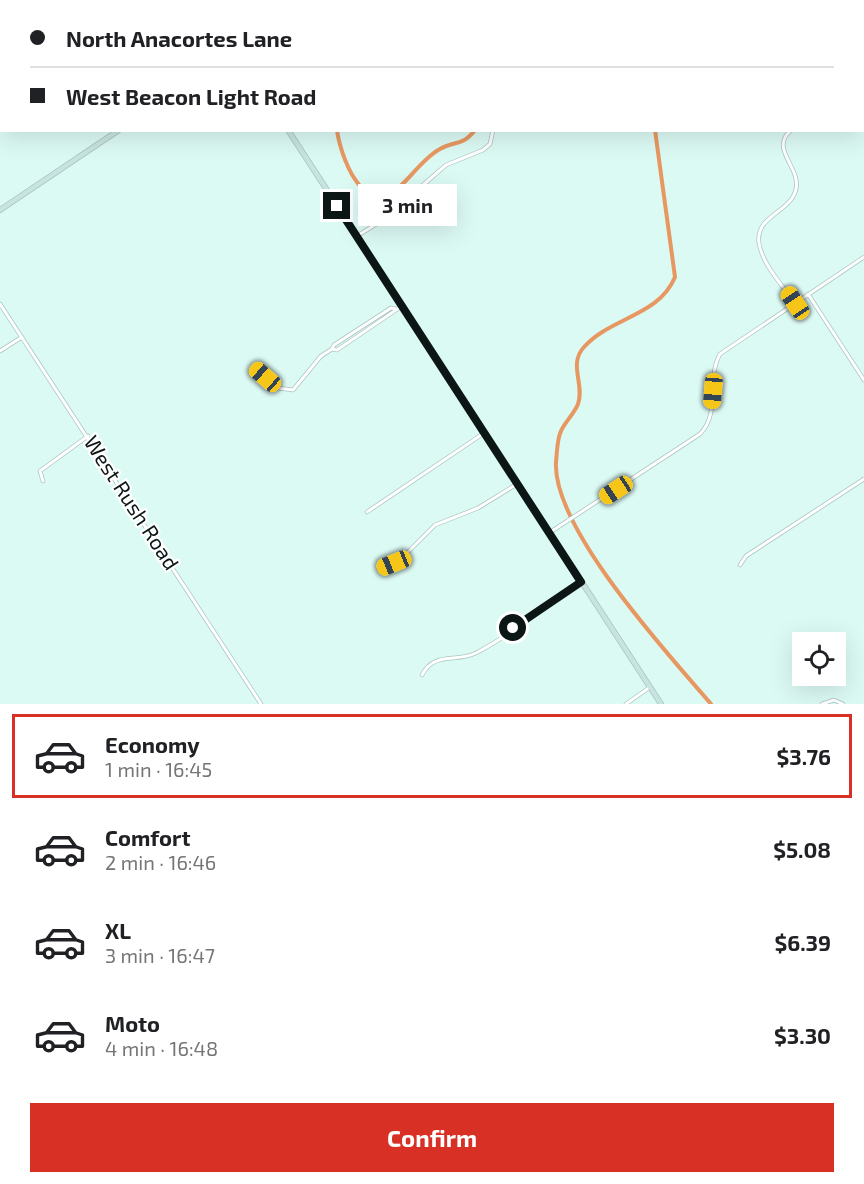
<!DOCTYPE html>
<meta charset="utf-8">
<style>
body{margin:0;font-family:"Exo 2",sans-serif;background:#f6f6f6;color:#202124;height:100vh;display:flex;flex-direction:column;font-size:22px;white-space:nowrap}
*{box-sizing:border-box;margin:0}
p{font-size:20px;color:#757577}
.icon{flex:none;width:33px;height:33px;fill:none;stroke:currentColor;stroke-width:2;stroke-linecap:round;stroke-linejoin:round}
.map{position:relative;height:704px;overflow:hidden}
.side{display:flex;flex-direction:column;background:#fff;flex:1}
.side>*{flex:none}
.guide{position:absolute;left:0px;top:0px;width:864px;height:132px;box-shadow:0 6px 24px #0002;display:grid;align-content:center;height:132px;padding:0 30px;background:#fff}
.tools{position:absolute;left:792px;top:632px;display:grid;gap:12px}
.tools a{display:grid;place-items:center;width:54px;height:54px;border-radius:0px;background:#fff;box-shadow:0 6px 24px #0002;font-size:30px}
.end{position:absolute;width:27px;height:27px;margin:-14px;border:8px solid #0c1715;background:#fff;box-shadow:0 0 0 3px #fff}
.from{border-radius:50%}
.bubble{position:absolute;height:42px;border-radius:0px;background:#fff;box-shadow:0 6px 24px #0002;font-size:20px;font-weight:700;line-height:42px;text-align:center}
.car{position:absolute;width:18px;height:36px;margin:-18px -9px;border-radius:8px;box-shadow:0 0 4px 2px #0007;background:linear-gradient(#f5c518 24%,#345 0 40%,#f5c518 0 76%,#345 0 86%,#f5c518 0)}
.guide b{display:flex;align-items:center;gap:21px;height:57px;font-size:22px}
.guide b+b{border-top:2px solid #e0e0e0}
.guide i{width:15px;height:15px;background:#202124}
ul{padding:10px 0 0;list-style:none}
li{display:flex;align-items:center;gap:18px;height:84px;margin:0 12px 9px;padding:0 18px;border:3px solid transparent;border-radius:0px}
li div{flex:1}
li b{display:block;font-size:22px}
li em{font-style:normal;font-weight:700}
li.active{border-color:#d93025}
li>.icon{width:54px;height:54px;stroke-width:1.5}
.button{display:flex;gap:12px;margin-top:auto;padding:12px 30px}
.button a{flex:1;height:69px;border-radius:0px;background:#d93025;color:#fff;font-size:24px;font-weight:700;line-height:69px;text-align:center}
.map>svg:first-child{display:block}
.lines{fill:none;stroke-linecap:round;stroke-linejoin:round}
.canal{stroke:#e79862;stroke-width:4}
.street-casing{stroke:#a9c5c0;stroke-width:4.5}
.secondary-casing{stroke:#a9c5c0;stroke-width:6}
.street{stroke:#fff;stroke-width:3}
.secondary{stroke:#c8e4e0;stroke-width:4.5}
.route{stroke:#0c1715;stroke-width:8}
.labels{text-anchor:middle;stroke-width:4.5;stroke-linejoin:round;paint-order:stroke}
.street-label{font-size:21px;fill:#0c1715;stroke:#fff}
</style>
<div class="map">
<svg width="864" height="704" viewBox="0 0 864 704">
<rect width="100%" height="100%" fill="#dcfaf4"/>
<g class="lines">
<path class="canal" d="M243 0 244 2
M645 0V2
M544 2V0
M337 130C340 154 362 217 396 190 411 178 423 158 440 149 455 140 462 147 475 130
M655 130 675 277C659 316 611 317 584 347 568 364 585 385 578 404 574 414 565 422 561 431 557 439 557 453 556 462 552 528 669 655 711 704"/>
<g class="street-casing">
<path id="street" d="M862 78 864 75
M791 130C769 149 801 167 796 189 791 213 755 215 759 243 762 264 783 286 795 303
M357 236 383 220 446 165 483 150 490 144 493 130
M808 294 864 380
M0 304 261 704
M396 309 391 308 334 345 332 349 337 350 402 306
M0 351 22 337
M254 367 278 388 293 390 321 356 332 349
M43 481 40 471 88 436
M367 512 484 433
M549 533 700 434C721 413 706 379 720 354L864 257
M740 565 746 556 864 479
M379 569 398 562 435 525 478 508 517 484
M422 675C434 651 456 663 476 653 512 634 547 606 581 582
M626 704 650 687
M822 704 834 700 843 704"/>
</g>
<g class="secondary-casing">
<path id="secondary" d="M204 0 205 2
M312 2 315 0
M288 130 661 704
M0 210 119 130"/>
</g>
<use href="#street" class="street"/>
<use href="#secondary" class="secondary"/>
</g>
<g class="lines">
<path class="route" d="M337 206 581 582 513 628"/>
</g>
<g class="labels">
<g class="street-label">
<text transform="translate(131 503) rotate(57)" y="7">West Rush Road</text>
</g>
</g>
</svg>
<div class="tools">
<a><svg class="icon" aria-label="locate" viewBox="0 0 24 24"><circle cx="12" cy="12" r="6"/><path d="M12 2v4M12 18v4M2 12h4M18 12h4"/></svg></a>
</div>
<i class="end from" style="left:513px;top:628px"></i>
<i class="end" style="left:337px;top:206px"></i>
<div class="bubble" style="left:358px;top:184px;width:99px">3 min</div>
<i class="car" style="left:795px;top:303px;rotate:326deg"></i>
<i class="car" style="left:265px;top:377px;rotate:311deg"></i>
<i class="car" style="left:713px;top:391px;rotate:185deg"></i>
<i class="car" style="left:616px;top:490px;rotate:237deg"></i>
<i class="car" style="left:394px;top:563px;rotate:248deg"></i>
<div class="guide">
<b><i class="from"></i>North Anacortes Lane</b>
<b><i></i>West Beacon Light Road</b>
</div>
</div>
<section class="side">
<ul>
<li class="active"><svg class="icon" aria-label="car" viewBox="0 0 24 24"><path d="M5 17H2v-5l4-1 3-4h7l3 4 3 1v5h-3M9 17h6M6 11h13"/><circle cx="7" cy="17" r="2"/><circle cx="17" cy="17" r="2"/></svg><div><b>Economy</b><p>1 min · 16:45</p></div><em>$3.76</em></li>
<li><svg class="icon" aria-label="car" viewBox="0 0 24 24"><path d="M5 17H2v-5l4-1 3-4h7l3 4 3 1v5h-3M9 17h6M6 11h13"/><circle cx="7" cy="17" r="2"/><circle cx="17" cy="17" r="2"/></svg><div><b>Comfort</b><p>2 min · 16:46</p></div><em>$5.08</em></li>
<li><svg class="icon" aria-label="car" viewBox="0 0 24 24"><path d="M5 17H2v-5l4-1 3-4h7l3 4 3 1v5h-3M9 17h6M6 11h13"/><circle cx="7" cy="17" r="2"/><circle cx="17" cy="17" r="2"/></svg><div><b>XL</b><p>3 min · 16:47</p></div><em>$6.39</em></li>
<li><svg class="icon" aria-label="car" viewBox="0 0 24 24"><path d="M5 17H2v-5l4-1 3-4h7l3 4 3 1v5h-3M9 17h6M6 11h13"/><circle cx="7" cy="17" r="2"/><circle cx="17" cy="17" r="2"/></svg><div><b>Moto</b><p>4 min · 16:48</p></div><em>$3.30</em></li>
</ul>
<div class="button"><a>Confirm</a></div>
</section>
